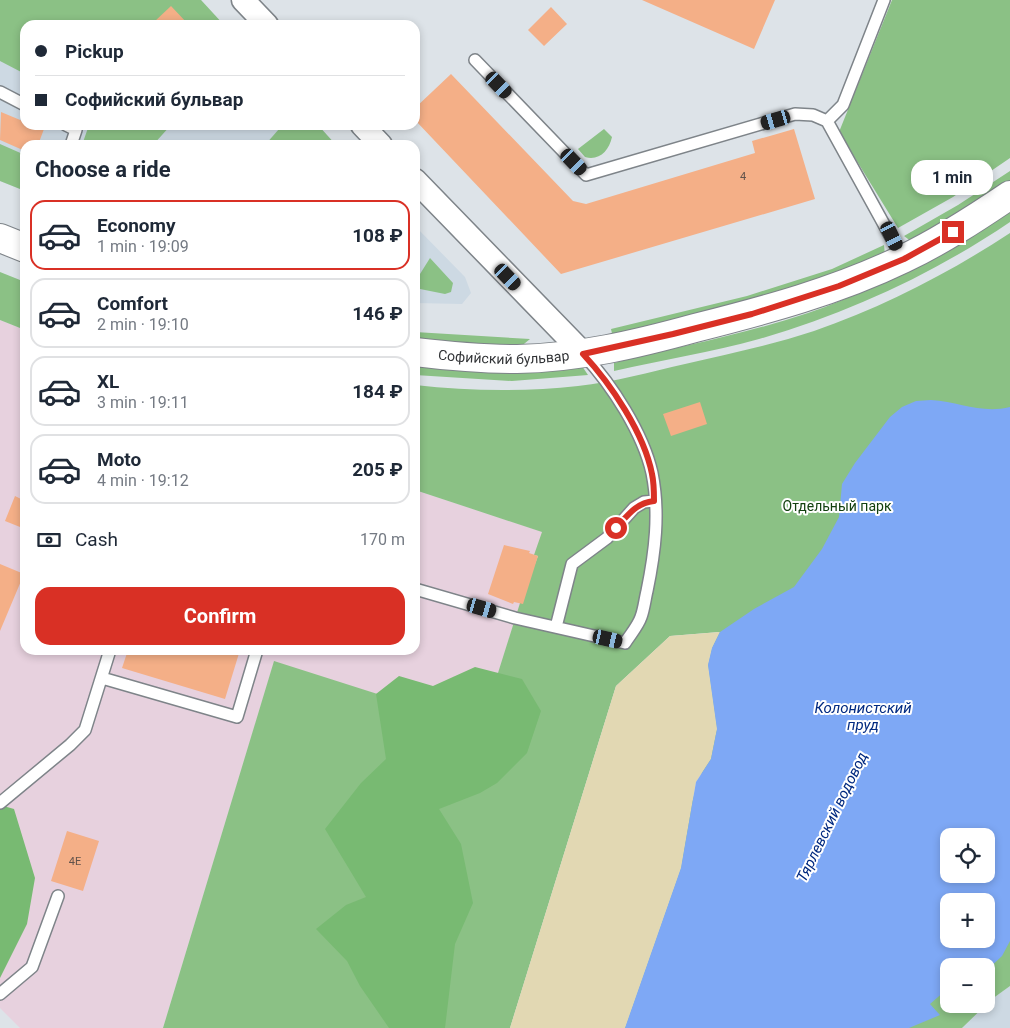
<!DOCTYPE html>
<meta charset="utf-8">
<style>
body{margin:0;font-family:Roboto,sans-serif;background:#f6f6f7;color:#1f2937;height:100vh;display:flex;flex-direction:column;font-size:19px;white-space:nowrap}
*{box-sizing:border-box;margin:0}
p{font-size:16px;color:#747a83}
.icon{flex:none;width:28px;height:28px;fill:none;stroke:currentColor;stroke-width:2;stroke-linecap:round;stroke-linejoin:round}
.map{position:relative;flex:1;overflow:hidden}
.drawer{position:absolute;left:20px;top:140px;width:400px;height:515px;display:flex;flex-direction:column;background:#fff;border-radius:15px;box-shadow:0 2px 8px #0003}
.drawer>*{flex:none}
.guide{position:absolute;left:20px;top:20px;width:400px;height:110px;border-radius:15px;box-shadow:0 2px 8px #0003;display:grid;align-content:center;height:110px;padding:0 15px;background:#fff}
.fabs{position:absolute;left:940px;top:828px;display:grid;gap:10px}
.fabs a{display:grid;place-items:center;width:55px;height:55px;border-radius:10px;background:#fff;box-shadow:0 2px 8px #0003;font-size:25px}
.end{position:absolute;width:22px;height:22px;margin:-11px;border:6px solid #d93025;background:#fff;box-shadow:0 0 0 2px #fff}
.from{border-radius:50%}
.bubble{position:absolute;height:35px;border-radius:15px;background:#fff;box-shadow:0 2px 8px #0003;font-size:16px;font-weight:700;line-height:35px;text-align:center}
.car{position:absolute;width:15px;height:30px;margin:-15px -8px;border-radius:6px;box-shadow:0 0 4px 1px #0007;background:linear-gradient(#222 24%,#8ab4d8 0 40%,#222 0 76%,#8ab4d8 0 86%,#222 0)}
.guide b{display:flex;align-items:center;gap:18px;height:48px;font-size:19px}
.guide b+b{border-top:1px solid #e0e1e3}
.guide i{width:12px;height:12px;background:#1f2937}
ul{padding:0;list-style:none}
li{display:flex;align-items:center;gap:15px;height:70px;margin:0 10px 8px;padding:0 5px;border:2px solid #e0e1e3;border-radius:15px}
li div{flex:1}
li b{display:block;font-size:19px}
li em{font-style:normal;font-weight:700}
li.active{border-color:#d93025}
li>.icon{width:45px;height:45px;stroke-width:1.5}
h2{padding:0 15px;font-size:22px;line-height:60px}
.pay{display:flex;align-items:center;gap:12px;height:55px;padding:0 15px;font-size:19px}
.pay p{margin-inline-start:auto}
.cta{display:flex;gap:10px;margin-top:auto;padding:10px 15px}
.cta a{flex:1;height:58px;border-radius:15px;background:#d93025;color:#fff;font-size:20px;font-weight:700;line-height:58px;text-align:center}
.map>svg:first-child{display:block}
.industrial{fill:#e7d1de}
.built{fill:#cdd9e3}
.green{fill:#8bc185;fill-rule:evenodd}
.forest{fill:#78ba72}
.sand{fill:#e2d8b3}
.water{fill:#7ea8f5;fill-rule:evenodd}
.building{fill:#f4af87}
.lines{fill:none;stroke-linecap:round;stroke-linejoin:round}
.service-casing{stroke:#7e8489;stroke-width:14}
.minor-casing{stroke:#7e8489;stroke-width:25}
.tertiary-casing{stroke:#7e8489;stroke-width:30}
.service{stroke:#fff;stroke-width:11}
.minor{stroke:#fff;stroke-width:22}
.tertiary{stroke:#fff;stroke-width:28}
.route{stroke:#d93025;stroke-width:6}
.labels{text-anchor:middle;stroke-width:4;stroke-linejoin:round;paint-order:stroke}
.number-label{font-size:11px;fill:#62534b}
.street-label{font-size:14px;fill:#323437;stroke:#fff}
.park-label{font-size:14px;fill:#12400f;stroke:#fff}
.water-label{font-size:15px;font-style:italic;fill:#012980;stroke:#fff}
</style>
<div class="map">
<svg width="1010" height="1028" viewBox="0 0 1010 1028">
<rect width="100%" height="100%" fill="#dde3e8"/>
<path class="industrial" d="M0 320 25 330V650H415V490L543 532 481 727 274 662 163 1028H20L0 1008Z"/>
<path class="built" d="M0 0H201L224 25H25V125H318L336 145H25V191L0 181Z
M415 226 465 277 471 293 462 304 415 303Z
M1010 986V1028H962L992 999Z"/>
<path class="green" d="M0 0H201L224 25H185L186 23 25 25V74L0 61Z
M892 0H1010V158L953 197 898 228 839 132Z
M89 125H171L153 145H82Z
M275 125H318L336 145H265L279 129Z
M604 129 612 137C609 151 599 161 585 157L578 149Z
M0 144 25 155V191L0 181Z
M1010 171V182L912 242 904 236 958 205Z
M1010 210V222C933 274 849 313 759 339 712 352 662 360 614 371V363C678 347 745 334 808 313 880 289 944 247 1010 210Z
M1010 233V986L992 999 962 1028H625L681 868 691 804 717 729 708 665 712 648 719 632 670 636 616 686 510 1028H163L274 661 481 727 520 603 538 556 534 555 542 532 415 490V385C469 391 523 392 578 386 614 382 650 372 685 364 728 354 772 345 814 331 883 307 949 273 1010 233ZM949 836H986V874H949ZM949 901H986V939H949ZM949 966H986V1004H949Z
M884 245 885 255 835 276 613 338 611 329 747 296 832 269Z
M430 258 453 283 451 292 445 294 415 288V282Z
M0 272 25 282V330L0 320Z
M415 332 530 339 519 348 415 342Z
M415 366 460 370 582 366 588 375 512 381 415 375Z"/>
<path class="forest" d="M475 667 522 679 541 711 527 753 497 783 480 793 439 809 461 844 473 903 455 944 445 1028H389L360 986 347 961 316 929 346 905 366 897 325 829 361 783 386 759 376 694 399 676 433 686Z
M0 805 14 809 35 878 27 924 0 978Z"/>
<path class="sand" d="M720 632 712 648 708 665 717 729 711 759 696 782 681 868 625 1028H510L616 686 670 636Z"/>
<path class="water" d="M931 400C960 402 982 414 1010 407V941L1002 956 986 971V966H949V993L946 990 930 1004 940 1015 909 1028H625L681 868 696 782 711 759 717 729 708 665 712 648 720 632 754 609 794 587 822 549 839 517 842 484 855 463 890 417 902 407 916 401ZM949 836H986V874H949ZM949 901H986V939H949Z"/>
<path class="building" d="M642 0H775L754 49Z
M171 6 187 23 185 25H157L154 22Z
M551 7 567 24 544 46 528 30Z
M451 74 573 201 586 204 755 153 752 141 794 129 815 199 561 274 415 120V108Z
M1 112 25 122V125H33L44 129 38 145H25V151L0 140Z
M700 402 707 424 671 436 663 414Z
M15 496 25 501V529L5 521Z
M504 545 530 551 529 553 538 556 523 604 514 602 513 604 488 594Z
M0 564 24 574 0 631Z
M128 650H240L225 699 122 668Z
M67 831 99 841 83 891 51 881Z"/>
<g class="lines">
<g class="service-casing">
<path id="service" d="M884 0 843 105 827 121 903 259
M475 60 586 175 795 114 813 115 827 121
M0 92 25 105
M66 125 76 130 71 145
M415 589 515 618 625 643C630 635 638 626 641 617 644 609 645 599 647 591 655 552 660 513 652 473 643 433 612 385 584 355
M556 627 572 564 607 538 634 508 644 502 654 501
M102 678 237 717 257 650
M0 803 70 745 85 730 110 650
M0 994 32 967 58 896"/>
</g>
<g class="minor-casing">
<path id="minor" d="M243 0 267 25
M362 125 381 145
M415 180 583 353"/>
</g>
<g class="tertiary-casing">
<g id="tertiary">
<path d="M0 238 25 248"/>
<path id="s1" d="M415 352C449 356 483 359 517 359 578 358 637 344 695 328 766 310 837 291 903 259 941 241 976 218 1010 195"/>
</g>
</g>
<use href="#service" class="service"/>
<use href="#minor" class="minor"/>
<use href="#tertiary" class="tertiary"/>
</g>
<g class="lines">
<path class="route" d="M616 528C628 515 636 503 654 501 654 492 654 483 652 474 644 433 611 384 583 354L673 334 752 314 839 286 904 259 953 232"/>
</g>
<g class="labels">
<g class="number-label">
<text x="743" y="180">4</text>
<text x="75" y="865">4Е</text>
</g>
<g class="street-label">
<text dy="5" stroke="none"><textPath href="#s1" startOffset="89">Софийский бульвар</textPath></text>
</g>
<g class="park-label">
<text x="837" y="511">Отдельный парк</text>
</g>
<g class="water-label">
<text x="863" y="713">Колонистский<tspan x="863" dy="17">пруд</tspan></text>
<text transform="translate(832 817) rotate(-64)" y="5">Тярлевский водовод</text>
</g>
</g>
</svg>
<div class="fabs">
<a><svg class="icon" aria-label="locate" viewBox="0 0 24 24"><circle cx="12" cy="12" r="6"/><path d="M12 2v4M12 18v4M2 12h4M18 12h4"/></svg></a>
<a>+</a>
<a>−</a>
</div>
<i class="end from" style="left:616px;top:528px"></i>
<i class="end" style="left:953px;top:232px"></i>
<div class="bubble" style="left:911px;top:160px;width:82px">1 min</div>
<i class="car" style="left:499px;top:85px;rotate:136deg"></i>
<i class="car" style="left:776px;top:120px;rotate:254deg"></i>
<i class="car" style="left:574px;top:162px;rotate:136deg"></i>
<i class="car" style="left:892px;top:236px;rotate:154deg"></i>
<i class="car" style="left:508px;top:277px;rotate:136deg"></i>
<i class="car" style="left:482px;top:608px;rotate:106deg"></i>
<i class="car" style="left:608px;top:639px;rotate:103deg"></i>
<div class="guide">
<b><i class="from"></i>Pickup</b>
<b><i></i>Софийский бульвар</b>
</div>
<section class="drawer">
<h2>Choose a ride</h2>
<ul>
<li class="active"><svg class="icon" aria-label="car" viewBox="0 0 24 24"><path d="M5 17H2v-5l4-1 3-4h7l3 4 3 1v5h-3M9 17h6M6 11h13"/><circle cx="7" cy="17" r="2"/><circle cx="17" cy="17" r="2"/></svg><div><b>Economy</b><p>1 min · 19:09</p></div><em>108 ₽</em></li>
<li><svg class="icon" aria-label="car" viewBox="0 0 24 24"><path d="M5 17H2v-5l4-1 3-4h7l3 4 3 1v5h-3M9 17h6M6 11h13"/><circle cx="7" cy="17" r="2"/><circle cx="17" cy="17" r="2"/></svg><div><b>Comfort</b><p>2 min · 19:10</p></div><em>146 ₽</em></li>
<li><svg class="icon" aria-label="car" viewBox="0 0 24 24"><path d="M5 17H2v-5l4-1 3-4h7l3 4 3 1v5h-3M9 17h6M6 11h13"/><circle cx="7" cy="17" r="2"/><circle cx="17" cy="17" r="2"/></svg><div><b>XL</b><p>3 min · 19:11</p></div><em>184 ₽</em></li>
<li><svg class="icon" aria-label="car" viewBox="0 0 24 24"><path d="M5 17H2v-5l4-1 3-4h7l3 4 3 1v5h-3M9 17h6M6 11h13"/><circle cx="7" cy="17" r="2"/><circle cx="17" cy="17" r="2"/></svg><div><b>Moto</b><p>4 min · 19:12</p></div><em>205 ₽</em></li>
</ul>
<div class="pay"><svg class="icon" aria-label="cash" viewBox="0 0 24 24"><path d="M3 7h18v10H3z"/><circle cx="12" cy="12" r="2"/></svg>Cash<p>170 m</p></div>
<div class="cta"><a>Confirm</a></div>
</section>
</div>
